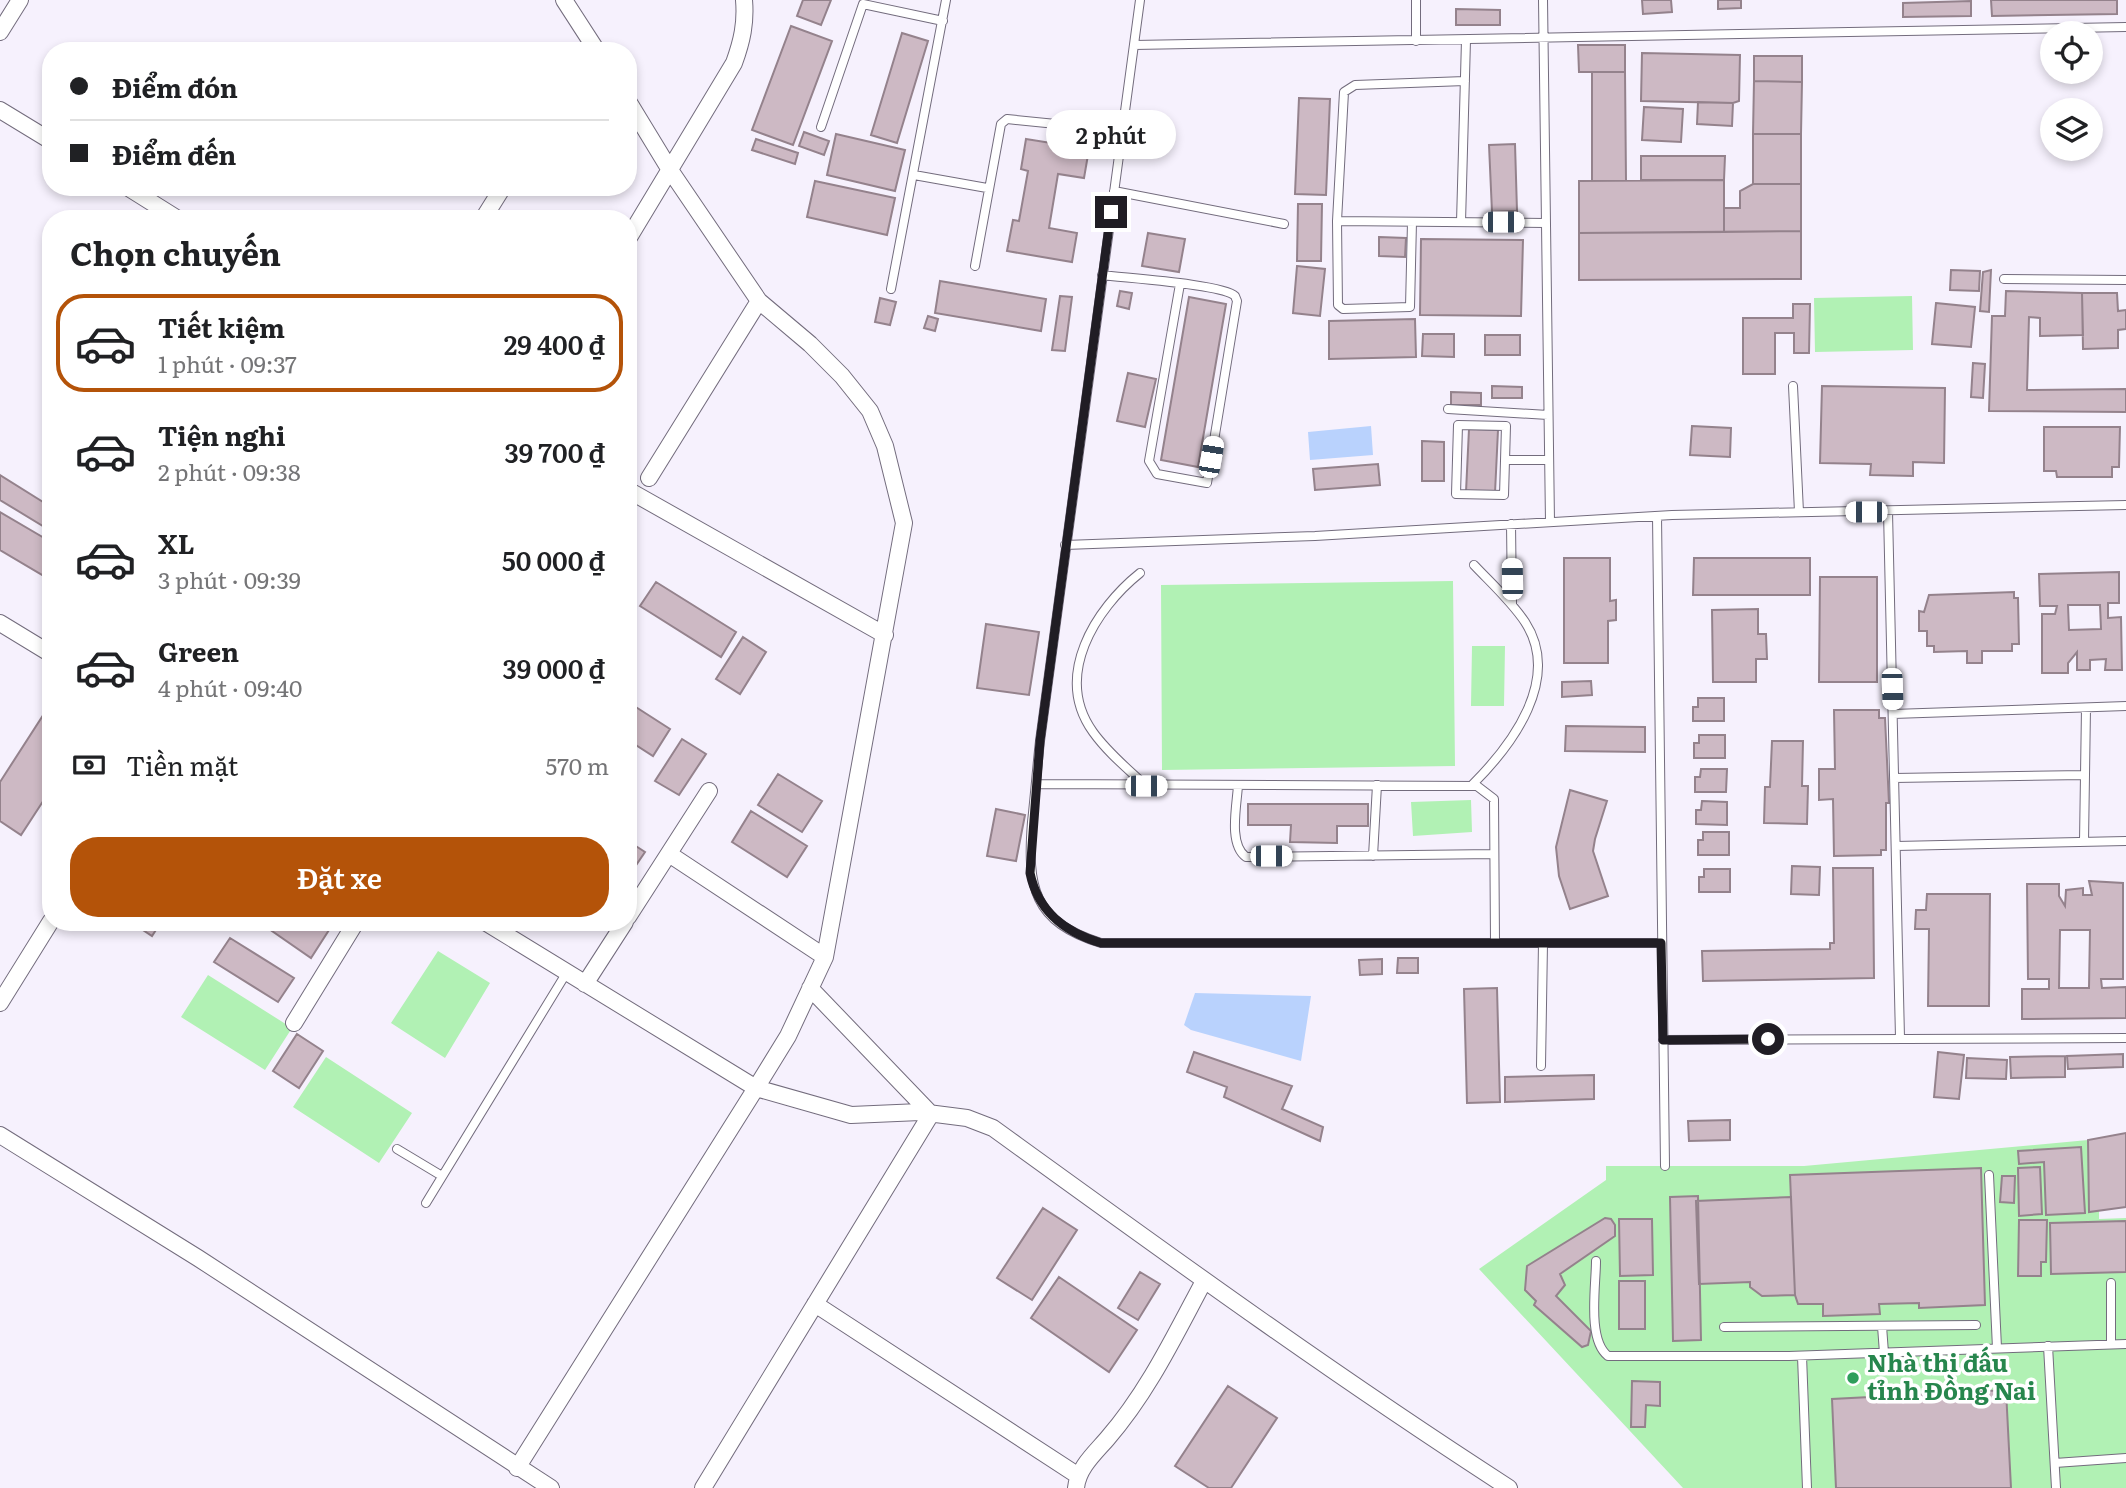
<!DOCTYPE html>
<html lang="vi">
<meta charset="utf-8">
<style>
body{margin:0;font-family:Literata,serif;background:#f2f2f2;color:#202124;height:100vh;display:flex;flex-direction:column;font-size:26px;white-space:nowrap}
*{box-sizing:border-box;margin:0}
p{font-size:23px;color:#757577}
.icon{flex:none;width:38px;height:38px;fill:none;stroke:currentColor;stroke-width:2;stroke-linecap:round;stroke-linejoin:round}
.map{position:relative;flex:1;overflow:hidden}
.panel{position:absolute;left:42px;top:210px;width:595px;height:721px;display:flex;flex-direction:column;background:#fff;border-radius:28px;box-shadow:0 4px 10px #0003}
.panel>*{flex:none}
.top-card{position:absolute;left:42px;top:42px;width:595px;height:154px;border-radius:28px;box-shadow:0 4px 10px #0003;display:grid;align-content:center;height:154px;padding:0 28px;background:#fff}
.buttons{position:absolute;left:2040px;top:21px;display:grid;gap:14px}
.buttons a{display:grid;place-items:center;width:63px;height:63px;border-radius:50%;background:#fff;box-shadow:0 4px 10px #0003;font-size:35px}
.end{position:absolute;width:32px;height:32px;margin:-16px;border:9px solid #201d24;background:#fff;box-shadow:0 0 0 4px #fff}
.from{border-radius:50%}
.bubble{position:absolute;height:49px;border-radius:24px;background:#fff;box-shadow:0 4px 10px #0003;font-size:23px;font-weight:600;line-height:49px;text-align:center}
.car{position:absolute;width:21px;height:42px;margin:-21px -10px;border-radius:9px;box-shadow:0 0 5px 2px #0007;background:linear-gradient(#fff 24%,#345 0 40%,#fff 0 76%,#345 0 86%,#fff 0)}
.top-card b{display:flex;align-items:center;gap:24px;height:66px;font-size:26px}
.top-card b+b{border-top:2px solid #e0e0e0}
.top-card i{width:18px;height:18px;background:#202124}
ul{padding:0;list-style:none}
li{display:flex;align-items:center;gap:21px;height:98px;margin:0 14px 10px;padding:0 14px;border:4px solid transparent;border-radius:28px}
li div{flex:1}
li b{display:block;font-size:26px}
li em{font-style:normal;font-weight:600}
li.current{border-color:#b45309}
li>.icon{width:63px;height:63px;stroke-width:1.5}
h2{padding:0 28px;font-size:32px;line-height:84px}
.pay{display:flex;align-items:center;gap:18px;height:77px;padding:0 28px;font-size:26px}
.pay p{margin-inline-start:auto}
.cta{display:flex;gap:14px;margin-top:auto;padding:14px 28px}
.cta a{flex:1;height:80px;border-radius:28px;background:#b45309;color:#fff;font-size:28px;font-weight:600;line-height:80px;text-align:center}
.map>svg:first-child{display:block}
.green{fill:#b1f1b4}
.water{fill:#b9d2fd}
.building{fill:#cdb9c4;stroke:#94828c;stroke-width:2;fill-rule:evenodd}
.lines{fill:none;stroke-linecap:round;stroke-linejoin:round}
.service-casing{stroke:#736c7d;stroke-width:10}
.minor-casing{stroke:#736c7d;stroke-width:18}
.service{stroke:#fff;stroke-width:8}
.minor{stroke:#fff;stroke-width:16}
.route{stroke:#201d24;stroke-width:9}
.leisure-dot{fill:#2e9e5b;stroke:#fff;stroke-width:2.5}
.labels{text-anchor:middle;stroke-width:7;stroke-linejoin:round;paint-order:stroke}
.leisure-label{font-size:24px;font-weight:bold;fill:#27864d;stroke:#fff;text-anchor:start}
</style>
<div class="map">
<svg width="2126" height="1488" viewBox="0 0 2126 1488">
<rect width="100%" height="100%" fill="#f6f1fd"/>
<path class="green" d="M1912 296 1913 350 1815 352 1814 298Z
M1453 581 1455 766 1162 770 1161 585Z
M1472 646H1505L1504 706H1471Z
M1471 800 1472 832 1413 836 1411 802Z
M438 951 490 983 445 1058 391 1023Z
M208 975 292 1028 265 1070 181 1017Z
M326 1057 412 1113 379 1163 293 1107Z
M2088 1140 2089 1211 2099 1210V1219L2126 1218V1488H1683L1479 1269 1606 1180V1166H1804Z"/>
<path class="water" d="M1371 426 1373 455 1310 460 1308 432Z
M1195 993 1311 996 1301 1061 1191 1030 1184 1025Z"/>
<path class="building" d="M803 0H831L821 25 797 16Z
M1642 0H1671L1672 12 1643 14Z
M1718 0H1741V8L1718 9Z
M1991 0H2117V14L1992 16Z
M1971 1V16L1903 17V3Z
M1456 9 1500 10V25H1456Z
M791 26 832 41 793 145 752 130Z
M902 33 928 41 897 143 871 135Z
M1578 45H1625V72H1579Z
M1642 53 1740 55 1739 101 1733 103 1641 101Z
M1754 56H1802V82L1754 81Z
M1592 72H1625L1626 181H1592Z
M1754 81 1802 82 1801 134H1753Z
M1299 98 1330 99 1326 195 1295 194Z
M1698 102 1733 103 1732 126 1697 124Z
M1644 107 1683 109 1681 142 1642 140Z
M804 132 829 141 824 155 799 146Z
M836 134 905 150 895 191 827 175Z
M1753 134H1801V184H1753Z
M756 139 798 153 795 164 752 150Z
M1026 139 1089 149 1084 178 1058 174 1049 228 1077 233 1072 262 1007 251 1013 220 1019 221 1028 171 1021 169Z
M1515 144 1517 211 1492 212 1489 145Z
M1641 156H1725L1724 180H1641Z
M1724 180V232L1579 233V181Z
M815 181 895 198 887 235 807 217Z
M1753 184H1801V231L1724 232V208H1740V191Z
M1298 204H1322L1321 261H1297Z
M1801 231V279L1579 280V233Z
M1148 233 1185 239 1179 272 1142 266Z
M1379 237 1406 238 1405 257 1379 256Z
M1421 239 1523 240 1521 316 1420 315Z
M1297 266 1325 269 1320 316 1293 313Z
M1951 270 1980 271 1979 291 1950 290Z
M1991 270 1989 312 1980 311 1983 272Z
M940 281 1046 299 1041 331 935 313Z
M1120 291 1132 293 1129 309 1117 306Z
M2006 291 2082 293 2083 335 2040 336V318L2029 317 2027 390 2126 389V412L1989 411 1992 316H2005Z
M2082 293H2117L2118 311 2126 310V329L2118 330V348L2083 349Z
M1060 296 1072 297 1065 351 1052 350Z
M1189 297 1226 304 1198 467 1161 460Z
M880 298 896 302 890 325 875 322Z
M1936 303 1975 307 1971 347 1932 344Z
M1793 304H1810L1809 353H1794V333H1775V374H1743V318H1793Z
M928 316 938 319 935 331 924 328Z
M1415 319 1416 357 1329 359V321Z
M1423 334H1454V357L1422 356Z
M1485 335H1520V355H1485Z
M1973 363 1985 364 1983 398 1971 397Z
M1128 373 1156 379 1145 427 1117 421Z
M1492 386 1522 387V398H1492Z
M1822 386 1945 388 1944 463 1913 462V476L1870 475 1871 464 1820 463Z
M1451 392 1481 393V405H1451Z
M1692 426 1731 428 1730 457 1690 455Z
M2044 427H2120L2119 467H2112V477H2057L2056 471H2044Z
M1469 429 1498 430 1495 493 1466 492Z
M1422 441 1444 442V481H1422Z
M1378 464 1380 485 1315 490 1313 469Z
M0 475 51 507V531L0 500Z
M0 512 51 542V563L44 576 0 550Z
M1564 558H1610V601L1616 600V620L1608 621V663H1564Z
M1694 558H1810V595H1693Z
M2119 572V603H2108V618L2121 617 2122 670H2105L2106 659 2090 660V670H2077V652L2068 663V673H2042V614H2055L2057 606H2040L2039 574ZM2068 605H2100L2101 629 2069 630Z
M1820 577H1877V682H1819Z
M656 582 736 632 721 657 640 606Z
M2014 592V598H2018L2019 644H2012V651H1982V663H1967V651L1934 652V646H1927V631H1919V611L1924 612 1929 595Z
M1758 609V634H1766L1767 659H1756V682H1713L1712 610Z
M986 624 1039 632 1029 695 977 688Z
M743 637 766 652 740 694 716 679Z
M1591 681 1592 695 1562 697V682Z
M1698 698H1724V721H1693V707H1698Z
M628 702 670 729 653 756 628 740Z
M51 703V789L21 835 0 821V782Z
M1834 710H1879V718H1885L1889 803H1886V850H1881V855L1834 856 1833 799 1819 800V769H1835Z
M1566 726 1645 727V752L1565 751Z
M1699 735H1725V758H1694V743H1699Z
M682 739 706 754 679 795 655 781Z
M1772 741H1803L1802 786H1808L1807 824 1764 823 1765 787H1770Z
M1701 769H1727L1726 792H1695V777H1700Z
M778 774 822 801 802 832 758 805Z
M1570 790 1607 801 1595 839 1593 851 1608 896 1570 909 1559 876 1556 847Z
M1702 801 1727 802V825L1696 824V810H1701Z
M1248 804H1368V826H1337V843L1290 842 1291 825H1248Z
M996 809 1025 815 1016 861 987 856Z
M751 811 807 846 787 877 732 842Z
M1703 832H1729V855H1698V840H1703Z
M628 841 645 852 628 877Z
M1792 866 1820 867 1819 895 1791 894Z
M1833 868H1873L1874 978 1703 981 1702 951 1830 949V943H1834Z
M1704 869H1730V892H1699V877H1704Z
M2089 881 2123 883V979H2101L2102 988 2126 987V1018L2022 1019V989H2049V979H2028L2027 884H2059V896L2065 906 2066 890 2083 888V895H2092ZM2060 930H2090L2089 988H2059Z
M1927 894H1990L1989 1006H1928L1929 929H1915L1916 910H1926Z
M131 922H161L152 936Z
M259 922H318L329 930 311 958Z
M230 938 294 978 278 1002 214 962Z
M1398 958H1418V973H1397Z
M1382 959V974L1360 975 1359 960Z
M1497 988 1500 1102 1467 1103 1464 989Z
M297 1034 323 1051 299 1088 273 1071Z
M1194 1052 1292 1086 1282 1109 1323 1127 1320 1141 1224 1097 1227 1087 1187 1072Z
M1938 1052 1964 1055 1959 1099 1934 1097Z
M2123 1054V1067L2068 1069 2067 1056Z
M2065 1056V1077L2011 1078 2010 1057Z
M1967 1058 2007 1060 2006 1079 1966 1078Z
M1594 1075V1099L1505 1102V1077Z
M1730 1120V1140L1689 1141 1688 1121Z
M2126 1133V1207L2089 1212 2088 1140Z
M2081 1147 2085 1213 2046 1215 2044 1162 2019 1164 2018 1151Z
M2040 1167 2042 1214 2019 1216 2018 1168Z
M1981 1168 1985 1305 1919 1308V1303L1879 1304 1880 1314 1823 1316V1304H1798L1795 1295 1790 1175Z
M2002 1176H2015L2014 1203 2000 1202Z
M1698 1196 1701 1340 1673 1341 1670 1197Z
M1791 1197 1795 1295 1762 1296 1750 1287V1282L1699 1284 1696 1201Z
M1043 1208 1077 1230 1032 1300 997 1278Z
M1605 1218 1611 1219 1615 1225V1236L1560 1274 1565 1285 1556 1296 1591 1331 1588 1345 1582 1347 1534 1305 1536 1301 1525 1290 1527 1266Z
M1619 1219H1652L1653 1275 1620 1276Z
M2019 1220H2047L2046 1262H2041V1276H2018Z
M2126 1221V1272L2051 1274 2050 1223Z
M1140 1272 1160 1284 1138 1320 1118 1308Z
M1059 1277 1137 1330 1109 1372 1031 1318Z
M1619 1281H1645V1329H1619Z
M1632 1381 1660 1382V1406L1646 1405 1645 1427H1631Z
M1228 1386 1277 1418 1231 1488H1209L1175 1466Z
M2006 1390 2011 1488H1836L1832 1399Z"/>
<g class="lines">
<g class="service-casing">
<path id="service" d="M1140 0 1040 741C1037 768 1035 795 1032 822 1027 887 1033 922 1101 943H1661
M1543 0 1550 522
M1416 41V0
M1134 45 2126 27
M821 127 863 4 943 21
M914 175 987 188
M1114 191 1284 224
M1337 221 1545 223
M1412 222 1410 307 1343 309 1338 305 1337 221 1344 92 1355 85 1465 81
M1461 222 1466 40
M975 266 1001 124 1007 119 1066 125
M1102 275C1124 278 1223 284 1235 296L1237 301 1207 483 1157 474 1149 461 1180 284
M2004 279 2126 280
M891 289 946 0
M1793 386 1799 512
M1448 409 1548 415
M1458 425 1506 426 1504 495 1456 494Z
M1505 460H1549
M1888 512 1900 1038
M1657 516 1665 1166
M1511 524 1512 605
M1065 545 1315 536 1672 515 2126 505
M1140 573C1095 609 1053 676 1093 732 1108 753 1128 769 1146 786
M1893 714 2126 706
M1894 778 2085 775
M1036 784 1477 786 1494 799 1495 942
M1473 784C1512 745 1562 679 1525 622 1511 601 1491 583 1474 565
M1238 785C1237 805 1228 844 1246 857L1494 854
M2084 842 2086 708
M1896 846 2126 841
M1373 856 1377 785
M1663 1040 2126 1038
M1541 1066 1543 943
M397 1149 442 1176
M1989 1175 1997 1348
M426 1203 567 972
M1596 1261C1596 1286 1587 1340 1608 1356H1789L2126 1344
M2111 1283V1344
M1882 1326 1884 1353
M1724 1327 1976 1325
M2048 1346 2056 1488
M1802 1356 1807 1488
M2055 1463 2126 1458"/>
</g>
<g class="minor-casing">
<path id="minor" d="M564 0 597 51
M0 32 20 0
M0 110 51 141
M127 187 178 219
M483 219 503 187
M628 239 734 63C742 41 746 23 744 0
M649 478 759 301
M628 490 885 635
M0 623 51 654
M669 854 825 957
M628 917 709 791
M485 922 756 1088 788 1036 825 957 904 523 885 446 870 411 842 376 810 344 759 301 670 170 628 101
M585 984 625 922
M0 1003 51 921
M294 1023 356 922
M0 1135 198 1258 551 1488
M815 1304 1077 1475
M517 1468 756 1088 851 1115 920 1112 967 1118 993 1128C1163 1251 1332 1374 1509 1488
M703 1488 931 1114 810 988
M1076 1488C1078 1468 1094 1454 1107 1439 1148 1392 1175 1335 1204 1281"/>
</g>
<use href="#service" class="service"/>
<use href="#minor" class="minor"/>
</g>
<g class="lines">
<path class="route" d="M1111 212 1040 741 1030 873C1038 912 1065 932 1101 943H1661L1663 1040 1768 1039"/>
</g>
<circle class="leisure-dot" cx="1853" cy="1378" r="7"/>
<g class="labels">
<g class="leisure-label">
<text x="1867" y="1372">Nhà thi đấu<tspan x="1867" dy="28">tỉnh Đồng Nai</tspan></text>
</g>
</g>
</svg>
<div class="buttons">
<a><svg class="icon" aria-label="locate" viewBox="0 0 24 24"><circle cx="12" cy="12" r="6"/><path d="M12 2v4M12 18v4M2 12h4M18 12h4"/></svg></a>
<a><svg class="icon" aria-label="layers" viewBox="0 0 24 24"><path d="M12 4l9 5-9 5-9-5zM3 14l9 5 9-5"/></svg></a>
</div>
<i class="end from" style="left:1768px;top:1039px"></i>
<i class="end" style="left:1111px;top:212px"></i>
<div class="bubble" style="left:1046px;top:110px;width:130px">2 phút</div>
<i class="car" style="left:1503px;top:222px;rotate:90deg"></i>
<i class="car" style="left:1211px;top:457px;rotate:10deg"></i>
<i class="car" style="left:1866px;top:512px;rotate:270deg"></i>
<i class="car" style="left:1512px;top:579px;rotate:359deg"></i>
<i class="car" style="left:1892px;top:689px;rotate:178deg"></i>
<i class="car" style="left:1146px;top:786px;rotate:90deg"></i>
<i class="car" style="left:1271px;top:856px;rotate:90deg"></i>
<div class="top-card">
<b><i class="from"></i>Điểm đón</b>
<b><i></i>Điểm đến</b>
</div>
<section class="panel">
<h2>Chọn chuyến</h2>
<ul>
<li class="current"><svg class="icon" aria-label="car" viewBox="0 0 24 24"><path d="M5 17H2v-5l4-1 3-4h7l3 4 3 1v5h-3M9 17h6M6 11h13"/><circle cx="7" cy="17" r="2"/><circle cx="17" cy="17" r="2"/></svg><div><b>Tiết kiệm</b><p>1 phút · 09:37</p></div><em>29 400 ₫</em></li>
<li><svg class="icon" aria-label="car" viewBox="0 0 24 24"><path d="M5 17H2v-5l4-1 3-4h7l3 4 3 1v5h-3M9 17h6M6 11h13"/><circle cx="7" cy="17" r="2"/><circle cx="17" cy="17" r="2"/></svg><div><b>Tiện nghi</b><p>2 phút · 09:38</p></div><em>39 700 ₫</em></li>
<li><svg class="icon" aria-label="car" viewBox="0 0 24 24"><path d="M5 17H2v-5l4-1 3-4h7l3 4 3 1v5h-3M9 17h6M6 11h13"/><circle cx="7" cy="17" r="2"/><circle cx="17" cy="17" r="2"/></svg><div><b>XL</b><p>3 phút · 09:39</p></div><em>50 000 ₫</em></li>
<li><svg class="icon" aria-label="car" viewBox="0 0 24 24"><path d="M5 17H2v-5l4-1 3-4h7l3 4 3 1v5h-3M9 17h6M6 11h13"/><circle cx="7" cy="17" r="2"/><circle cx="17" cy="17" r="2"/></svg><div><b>Green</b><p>4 phút · 09:40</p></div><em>39 000 ₫</em></li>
</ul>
<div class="pay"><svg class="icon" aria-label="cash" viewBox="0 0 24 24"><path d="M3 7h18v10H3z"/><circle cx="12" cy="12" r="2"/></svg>Tiền mặt<p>570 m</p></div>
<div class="cta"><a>Đặt xe</a></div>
</section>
</div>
